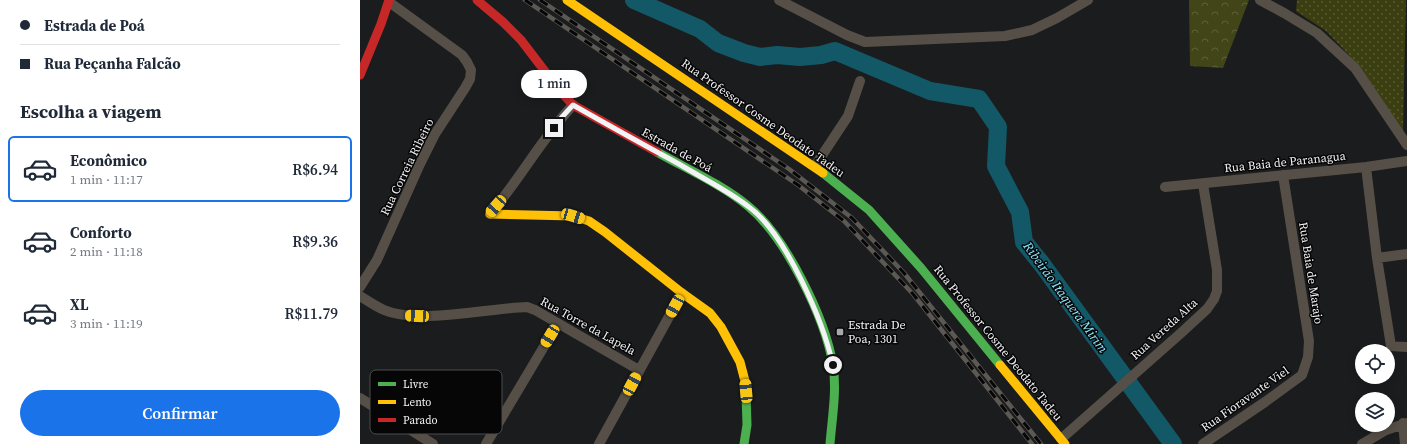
<!DOCTYPE html>
<html lang="pt">
<meta charset="utf-8">
<style>
body{margin:0;font-family:"Source Serif 4",serif;background:#f2f2f3;color:#1f2937;height:100vh;display:flex;flex-direction:column;font-size:15px;white-space:nowrap}
*{box-sizing:border-box;margin:0}
p{font-size:13px;color:#747a83}
.icon{flex:none;width:22px;height:22px;fill:none;stroke:currentColor;stroke-width:2;stroke-linecap:round;stroke-linejoin:round}
.map{position:relative;flex:1;overflow:hidden}
.drawer{display:flex;flex-direction:column;background:#fff;width:360px}
.drawer>*{flex:none}
.guide{display:grid;align-content:center;height:88px;padding:0 20px;background:#fff}
.buttons{position:absolute;left:995px;top:344px;display:grid;gap:8px}
.buttons a{display:grid;place-items:center;width:40px;height:40px;border-radius:50%;background:#fff;box-shadow:0 2px 10px #0003;font-size:20px}
.end{position:absolute;width:18px;height:18px;margin:-9px;border:5px solid #f3f3f5;background:#111;box-shadow:0 0 0 2px #111}
.from{border-radius:50%}
.bubble{position:absolute;height:28px;border-radius:14px;background:#fff;box-shadow:0 2px 10px #0003;font-size:13px;font-weight:600;line-height:28px;text-align:center}
.car{position:absolute;width:12px;height:24px;margin:-12px -6px;border-radius:5px;box-shadow:0 0 3px 1px #0007;background:linear-gradient(#f5c518 24%,#345 0 40%,#f5c518 0 76%,#345 0 86%,#f5c518 0)}
.guide b{display:flex;align-items:center;gap:14px;height:38px;font-size:15px}
.guide b+b{border-top:1px solid #e0e1e3}
.guide i{width:10px;height:10px;background:#1f2937}
ul{padding:0;list-style:none}
li{display:flex;align-items:center;gap:12px;height:66px;margin:0 8px 6px;padding:0 12px;border:2px solid transparent;border-radius:6px}
li div{flex:1}
li b{display:block;font-size:15px}
li em{font-style:normal;font-weight:600}
li.current{border-color:#1a73e8}
li>.icon{width:36px;height:36px;stroke-width:1.5}
h2{padding:0 20px;font-size:18px;line-height:48px}
.cta{display:flex;gap:8px;margin-top:auto;padding:8px 20px}
.cta a{flex:1;height:46px;border-radius:24px;background:#1a73e8;color:#fff;font-size:16px;font-weight:600;line-height:46px;text-align:center}
main{display:flex;flex:1;min-height:0}
.map>svg:first-child{display:block}
.grass{fill:url(#grass-dots)}
.forest{fill:url(#forest-crowns)}
.lines{fill:none;stroke-linecap:round;stroke-linejoin:round}
.river{stroke:#135867;stroke-width:18}
.street{stroke:#564f47;stroke-width:10}
.fast{stroke:#4caf50;stroke-width:9}
.slow{stroke:#ffc107;stroke-width:9}
.jam{stroke:#c62828;stroke-width:9}
.rail-casing{stroke:#5c5853;stroke-width:4.5}
.rail{stroke:#060607;stroke-width:3;stroke-dasharray:9;stroke-linecap:butt}
.route{stroke:#f3f3f5;stroke-width:5}
.poi-dot{fill:#a7a8a9;stroke:#060607;stroke-width:1.5}
.labels{text-anchor:middle;stroke-width:3;stroke-linejoin:round;paint-order:stroke}
.street-label{font-size:12px;fill:#f3f3f5;stroke:#060607}
.poi-label{font-size:12px;fill:#f3f3f5;stroke:#060607;text-anchor:start}
.water-label{font-size:13px;font-style:italic;fill:#8ee8fe;stroke:#060607}
.key{fill:#060607;stroke:#4d4d4e;stroke-width:1}
.key-label{font-size:11px;fill:#f3f3f5}
</style>
<main>
<section class="drawer">
<div class="guide">
<b><i class="from"></i>Estrada de Poá</b>
<b><i></i>Rua Peçanha Falcão</b>
</div>
<h2>Escolha a viagem</h2>
<ul>
<li class="current"><svg class="icon" aria-label="car" viewBox="0 0 24 24"><path d="M5 17H2v-5l4-1 3-4h7l3 4 3 1v5h-3M9 17h6M6 11h13"/><circle cx="7" cy="17" r="2"/><circle cx="17" cy="17" r="2"/></svg><div><b>Econômico</b><p>1 min · 11:17</p></div><em>R$6.94</em></li>
<li><svg class="icon" aria-label="car" viewBox="0 0 24 24"><path d="M5 17H2v-5l4-1 3-4h7l3 4 3 1v5h-3M9 17h6M6 11h13"/><circle cx="7" cy="17" r="2"/><circle cx="17" cy="17" r="2"/></svg><div><b>Conforto</b><p>2 min · 11:18</p></div><em>R$9.36</em></li>
<li><svg class="icon" aria-label="car" viewBox="0 0 24 24"><path d="M5 17H2v-5l4-1 3-4h7l3 4 3 1v5h-3M9 17h6M6 11h13"/><circle cx="7" cy="17" r="2"/><circle cx="17" cy="17" r="2"/></svg><div><b>XL</b><p>3 min · 11:19</p></div><em>R$11.79</em></li>
</ul>
<div class="cta"><a>Confirmar</a></div>
</section>
<div class="map">
<svg width="1047" height="444" viewBox="0 0 1047 444">
<defs>
<pattern id="grass-dots" width="8" height="8" patternUnits="userSpaceOnUse"><rect width="8" height="8" fill="#3b3e10"/><path d="M2 2h.1M6 6h.1" fill="none" stroke="#585a33" stroke-width="1.8" stroke-linecap="round"/></pattern>
<pattern id="forest-crowns" width="20" height="18" patternUnits="userSpaceOnUse"><rect width="20" height="18" fill="#424518"/><path d="M2 6a3 3 0 1 1 6 0M12 15a3 3 0 1 1 6 0" fill="none" stroke="#5e603a"/></pattern>
</defs>
<rect width="100%" height="100%" fill="#1b1c1d"/>
<path class="grass" d="M937 0H1046L1043 131 989 55 966 31 936 11Z"/>
<path class="forest" d="M829 0H889L863 68 830 66Z"/>
<g class="lines">
<path class="river" d="M274 0 340 29 358 43 384 53 400 57 417 55 440 57 461 55 475 51 570 91 619 99 638 127 636 166 660 212 664 242 681 263 813 444"/>
<path class="street" d="M419 0 487 35 505 42 645 36 672 30 697 18 728 0
M900 0 924 13 957 33 995 68 1047 145
M455 166 488 116 500 81
M1006 167 1017 258 1047 254
M805 187 1006 167 1047 161
M130 214C160 179 182 138 213 105
M1017 258 1031 346 1047 347
M0 287 17 260 60 164 75 134 105 88 110 79 111 70 107 62 102 55 29 2
M0 296C8 301 15 306 24 310 59 325 128 308 167 307L175 310 279 370
M0 398 73 444
M1043 423 1045 444
M701 439 821 333 847 309 854 299 857 291V270L843 184
M126 444 198 323
M239 444 322 293
M843 444 905 402 942 375 948 357 949 341 923 175
M1002 444 1026 430 1047 423"/>
<path class="fast" d="M297 152C327 169 361 184 388 206 426 237 465 318 473 365 477 391 472 418 470 444
M463 173 509 210 561 268 640 365
M384 444 387 425 386 393"/>
<path class="slow" d="M207 0 463 173
M130 214 213 216 229 221 245 232 322 293 350 313 361 327 380 362 385 381 386 393
M640 365 705 444"/>
<path class="jam" d="M117 0 143 22 161 40 200 91 213 105 297 152
M0 75 21 24 29 0"/>
<g class="rail-casing">
<path id="rail" d="M165 0 438 185 484 221 553 294 672 444
M180 0 429 169 492 218 544 273 681 444"/>
</g>
<use href="#rail" class="rail"/>
</g>
<g class="lines">
<path class="route" d="M194 128 202 117 213 105C248 125 284 145 319 164 342 178 367 190 389 207 426 234 463 321 473 365"/>
</g>
<rect class="poi-dot" x="476" y="328" width="8" height="8" rx="2"/>
<g class="labels">
<g class="street-label">
<text transform="translate(403 118) rotate(35)" y="4">Rua Professor Cosme Deodato Tadeu</text>
<text transform="translate(317 150) rotate(29)" y="4">Estrada de Poá</text>
<text transform="translate(925 162) rotate(-6)" y="4">Rua Baia de Paranagua</text>
<text transform="translate(47 167) rotate(-64)" y="4">Rua Correia Ribeiro</text>
<text transform="translate(951 273) rotate(81)" y="4">Rua Baia de Marajo</text>
<text transform="translate(228 326) rotate(29)" y="4">Rua Torre da Lapela</text>
<text transform="translate(804 329) rotate(-42)" y="4">Rua Vereda Alta</text>
<text transform="translate(638 343) rotate(51)" y="4">Rua Professor Cosme Deodato Tadeu</text>
<text transform="translate(885 399) rotate(-35)" y="4">Rua Fioravante Viel</text>
</g>
<g class="poi-label">
<text x="488" y="329">Estrada De<tspan x="488" dy="14">Poa, 1301</tspan></text>
</g>
<g class="water-label">
<text transform="translate(706 297) rotate(54)" y="5">Ribeirão Itaquera Mirim</text>
</g>
</g>
<rect x="10" y="370" width="132" height="64" rx="6" class="key"/>
<rect x="18" y="382" width="18" height="4" fill="#4caf50"/>
<rect x="18" y="400" width="18" height="4" fill="#ffc107"/>
<rect x="18" y="418" width="18" height="4" fill="#c62828"/>
<g class="key-label">
<text x="43" y="388">Livre</text>
<text x="43" y="406">Lento</text>
<text x="43" y="424">Parado</text>
</g>
</svg>
<div class="buttons">
<a><svg class="icon" aria-label="locate" viewBox="0 0 24 24"><circle cx="12" cy="12" r="6"/><path d="M12 2v4M12 18v4M2 12h4M18 12h4"/></svg></a>
<a><svg class="icon" aria-label="layers" viewBox="0 0 24 24"><path d="M12 4l9 5-9 5-9-5zM3 14l9 5 9-5"/></svg></a>
</div>
<i class="end from" style="left:473px;top:365px"></i>
<i class="end" style="left:194px;top:128px"></i>
<div class="bubble" style="left:161px;top:70px;width:66px">1 min</div>
<i class="car" style="left:136px;top:206px;rotate:221deg"></i>
<i class="car" style="left:213px;top:216px;rotate:107deg"></i>
<i class="car" style="left:315px;top:306px;rotate:209deg"></i>
<i class="car" style="left:57px;top:316px;rotate:273deg"></i>
<i class="car" style="left:190px;top:336px;rotate:211deg"></i>
<i class="car" style="left:272px;top:384px;rotate:28deg"></i>
<i class="car" style="left:386px;top:391px;rotate:355deg"></i>
</div>
</main>
